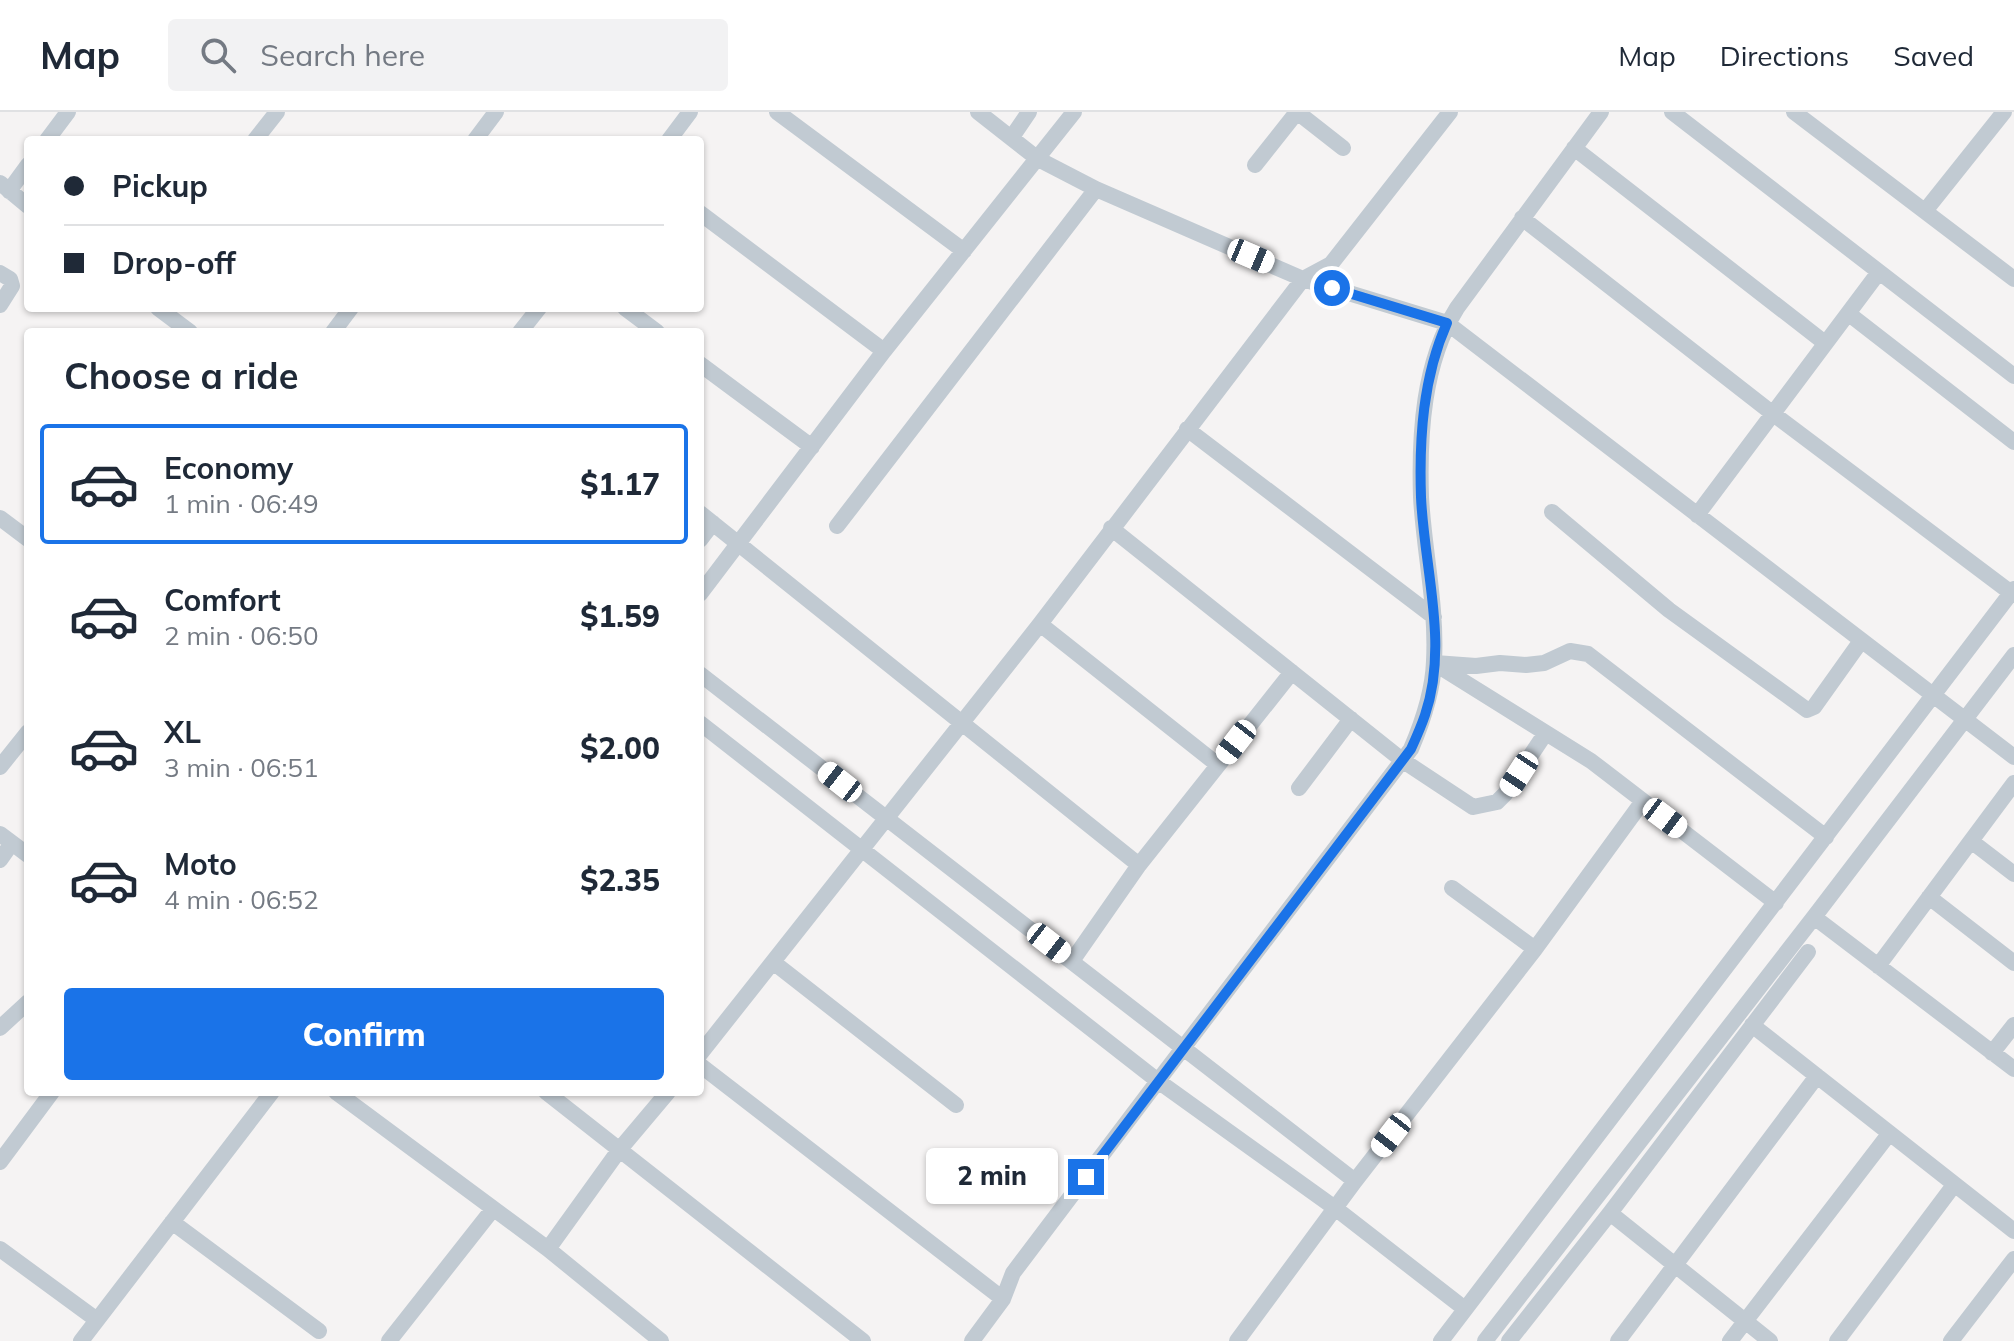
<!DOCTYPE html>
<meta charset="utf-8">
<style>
body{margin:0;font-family:Mulish,sans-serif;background:#f2f2f3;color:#1f2937;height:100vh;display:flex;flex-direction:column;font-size:30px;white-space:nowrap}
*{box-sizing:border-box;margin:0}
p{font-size:26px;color:#747a83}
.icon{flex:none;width:44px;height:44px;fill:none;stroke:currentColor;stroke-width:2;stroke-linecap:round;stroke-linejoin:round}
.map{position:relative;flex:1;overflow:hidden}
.details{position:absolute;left:24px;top:216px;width:680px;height:768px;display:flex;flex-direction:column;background:#fff;border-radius:8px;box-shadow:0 2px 6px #0004}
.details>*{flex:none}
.top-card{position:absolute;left:24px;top:24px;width:680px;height:176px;border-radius:8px;box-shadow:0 2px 6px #0004;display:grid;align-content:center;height:176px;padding:0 40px;background:#fff}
.end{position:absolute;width:36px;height:36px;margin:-18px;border:10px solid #1a73e8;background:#fff;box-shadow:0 0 0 4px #fff}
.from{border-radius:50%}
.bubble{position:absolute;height:56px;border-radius:8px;background:#fff;box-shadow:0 2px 6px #0004;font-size:26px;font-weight:800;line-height:56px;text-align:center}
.car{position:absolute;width:24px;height:48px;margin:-24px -12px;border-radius:10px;box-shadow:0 0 6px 2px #0007;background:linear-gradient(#fff 24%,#345 0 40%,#fff 0 76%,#345 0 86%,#fff 0)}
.top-card b{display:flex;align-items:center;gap:28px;height:76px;font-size:30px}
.top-card b+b{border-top:2px solid #e0e1e3}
.top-card i{width:20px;height:20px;background:#1f2937}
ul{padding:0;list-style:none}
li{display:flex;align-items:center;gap:24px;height:120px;margin:0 16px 12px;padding:0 24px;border:4px solid transparent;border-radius:8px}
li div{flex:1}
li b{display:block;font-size:30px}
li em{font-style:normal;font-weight:800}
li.active{border-color:#1a73e8}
li>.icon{width:72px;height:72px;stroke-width:1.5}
h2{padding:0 40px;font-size:36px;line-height:96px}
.primary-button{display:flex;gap:16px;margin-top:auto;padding:16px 40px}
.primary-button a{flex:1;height:92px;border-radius:8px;background:#1a73e8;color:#fff;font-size:32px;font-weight:800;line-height:92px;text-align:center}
header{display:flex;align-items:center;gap:48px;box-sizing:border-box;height:112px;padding:0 40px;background:#fff;border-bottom:2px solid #e0e1e3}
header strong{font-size:38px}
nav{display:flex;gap:44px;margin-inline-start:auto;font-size:28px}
.search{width:560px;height:72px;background:#f2f2f3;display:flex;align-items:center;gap:20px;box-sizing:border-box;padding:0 28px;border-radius:8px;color:#747a83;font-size:30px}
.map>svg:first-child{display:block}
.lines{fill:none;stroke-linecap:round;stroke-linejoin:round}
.minor{stroke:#c1cad2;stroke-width:16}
.route{stroke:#1a73e8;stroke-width:10}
</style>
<header>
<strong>Map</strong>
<div class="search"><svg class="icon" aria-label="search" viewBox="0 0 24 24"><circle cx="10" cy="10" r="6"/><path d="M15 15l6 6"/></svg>Search here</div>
<nav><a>Map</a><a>Directions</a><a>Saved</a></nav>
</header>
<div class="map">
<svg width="2014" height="1229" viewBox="0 0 2014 1229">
<rect width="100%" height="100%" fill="#f5f3f3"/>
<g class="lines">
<path class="minor" d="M777 0 964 139
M978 0 1038 47 1096 77 1303 167 1447 211 2014 645
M1672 0 2014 264
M1794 0 2014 167
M1012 25 1029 0
M47 28 68 0
M255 28 277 0
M475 28 496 0
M669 28 690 0
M1574 36 1825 231
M1255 53 1297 0 1343 36
M0 71 28 94
M9 79 28 53
M1925 99 2004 0
M700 101 884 239
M1522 106 1772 301 2014 483
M0 161 10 167 12 174 0 193
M158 196 190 220
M625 196 657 220
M1849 202 2014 330
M333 220 351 196
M520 220 539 196
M700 252 812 335
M1187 317 1434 505
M1552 400 1669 498 1807 598 1814 595 1861 529
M700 401 1139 753
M1697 403 1879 160
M0 406 28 427
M837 414 1096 77
M1111 416 1402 648 1473 695 1497 690 1505 682 1545 622
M700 428 713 411
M700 482 884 239 1074 0
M1040 512 1218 653
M1435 551 1476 554 1500 551 1526 553 1544 551 1570 539 1588 542 1826 725
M1437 553 1591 649 1776 791
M700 562 1355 1069 1237 1229
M700 611 1158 969 1411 637C1423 609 1433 580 1434 549 1437 494 1424 440 1421 385 1419 322 1423 251 1457 196L1601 0
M0 655 28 620
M1299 676 1351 607
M0 722 28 743
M1971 729 2014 762
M0 748 12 731
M1452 776 1535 837
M1929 785 2014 851
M1814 805 2014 957
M1072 849 1139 753 1292 560
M773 850 956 993
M1878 854 2014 671
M1752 913 2014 1119
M0 916 28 890
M1992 941 2014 913
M700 942 1040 512 1303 167 1331 152 1450 0
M700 953 1003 1187
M336 980 548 1137 661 1229
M546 980 863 1229
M0 1050 52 980
M1355 1069 1535 837 1643 689
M1610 1101 1770 1229
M172 1110 319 1219
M0 1137 97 1208
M548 1137 620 1037 668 980
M81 1229 272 980
M389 1229 493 1097
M972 1229 1003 1187 1013 1161 1158 969 1335 1096 1465 1197
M1441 1229 2014 477
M1485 1229 1814 805 2014 543
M1509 1229 1610 1101 1808 840
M1618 1229 1817 964
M1730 1229 1889 1022
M1837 1229 1954 1073
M1951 1229 2014 1147"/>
</g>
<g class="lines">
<path class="route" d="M1086 1065 1411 637C1416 626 1421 615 1425 603 1449 533 1424 456 1421 385 1419 326 1423 265 1447 211L1332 176"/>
</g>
</svg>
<i class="end from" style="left:1332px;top:176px"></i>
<i class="end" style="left:1086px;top:1065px"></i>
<div class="bubble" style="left:926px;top:1036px;width:132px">2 min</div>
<i class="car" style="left:1251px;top:144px;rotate:113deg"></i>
<i class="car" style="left:1236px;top:630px;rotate:218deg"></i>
<i class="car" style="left:1519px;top:662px;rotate:213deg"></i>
<i class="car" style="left:840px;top:670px;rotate:308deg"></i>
<i class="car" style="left:1665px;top:706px;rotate:127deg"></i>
<i class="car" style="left:1049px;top:831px;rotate:128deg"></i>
<i class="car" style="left:1391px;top:1023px;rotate:218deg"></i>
<div class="top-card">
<b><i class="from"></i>Pickup</b>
<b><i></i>Drop-off</b>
</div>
<section class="details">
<h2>Choose a ride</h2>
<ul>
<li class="active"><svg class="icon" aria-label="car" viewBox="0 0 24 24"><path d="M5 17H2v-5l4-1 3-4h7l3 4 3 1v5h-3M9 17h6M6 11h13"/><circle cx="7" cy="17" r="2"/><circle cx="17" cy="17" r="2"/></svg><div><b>Economy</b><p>1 min · 06:49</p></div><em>$1.17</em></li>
<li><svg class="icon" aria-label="car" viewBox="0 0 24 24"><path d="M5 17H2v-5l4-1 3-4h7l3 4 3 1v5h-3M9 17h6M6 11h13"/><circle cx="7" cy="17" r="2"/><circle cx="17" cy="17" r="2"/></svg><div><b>Comfort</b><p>2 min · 06:50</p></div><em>$1.59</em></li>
<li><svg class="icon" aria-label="car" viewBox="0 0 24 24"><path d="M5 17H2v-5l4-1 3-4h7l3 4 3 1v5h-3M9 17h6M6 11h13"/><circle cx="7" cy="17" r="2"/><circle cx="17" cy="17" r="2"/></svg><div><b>XL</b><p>3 min · 06:51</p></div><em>$2.00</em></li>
<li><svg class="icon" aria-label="car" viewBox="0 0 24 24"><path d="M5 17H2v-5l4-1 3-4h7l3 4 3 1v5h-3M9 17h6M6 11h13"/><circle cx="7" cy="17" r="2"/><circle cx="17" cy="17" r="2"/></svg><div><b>Moto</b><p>4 min · 06:52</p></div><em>$2.35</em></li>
</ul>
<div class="primary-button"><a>Confirm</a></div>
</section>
</div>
